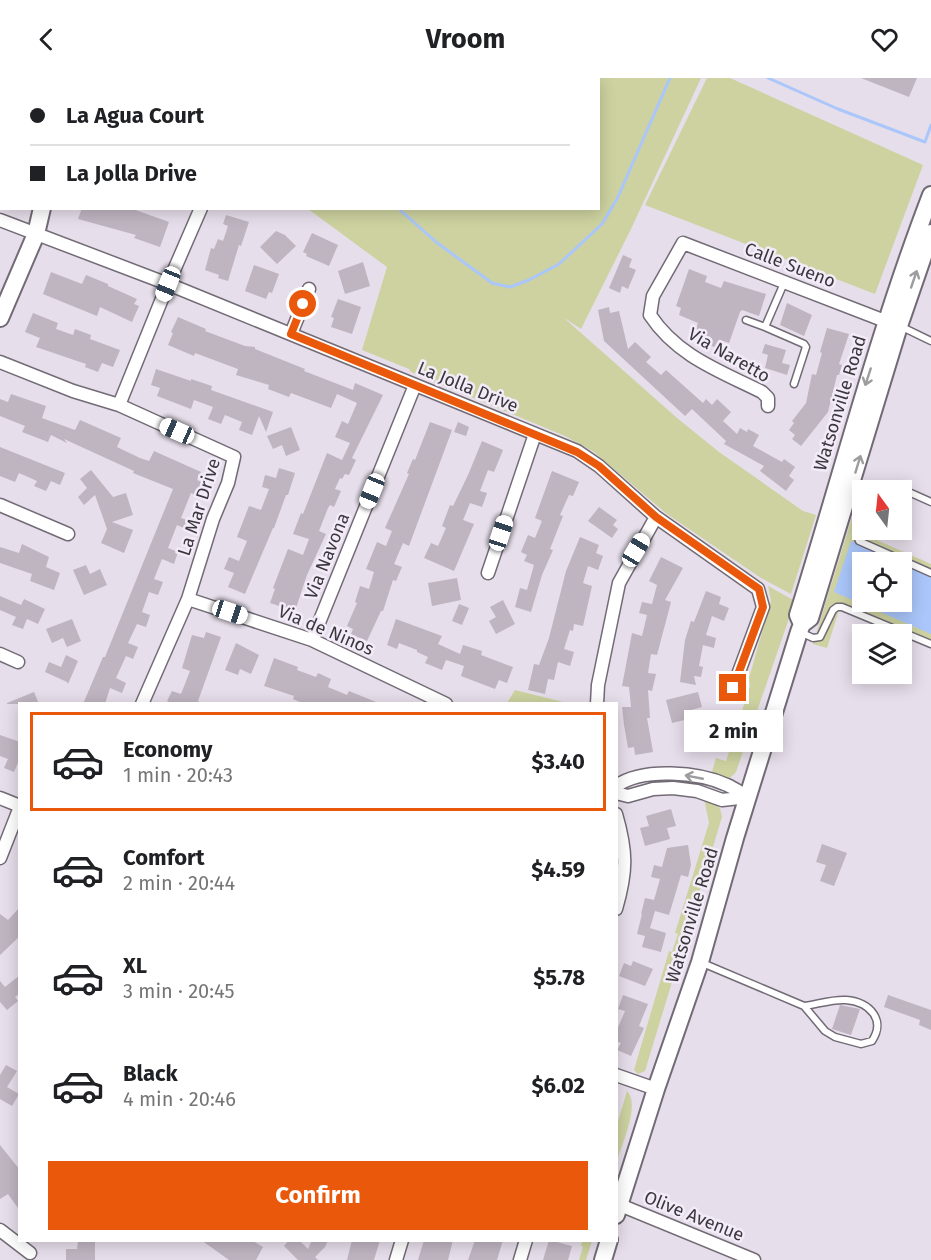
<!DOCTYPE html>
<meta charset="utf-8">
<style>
body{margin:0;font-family:"Fira Sans",sans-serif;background:#f2f2f2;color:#202124;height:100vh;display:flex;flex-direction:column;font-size:22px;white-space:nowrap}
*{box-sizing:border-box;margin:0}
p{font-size:20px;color:#757577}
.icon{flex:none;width:33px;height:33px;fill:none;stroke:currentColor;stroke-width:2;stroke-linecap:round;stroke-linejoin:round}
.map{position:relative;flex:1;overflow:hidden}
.details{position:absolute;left:18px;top:624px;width:600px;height:540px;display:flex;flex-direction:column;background:#fff;border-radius:0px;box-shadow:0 3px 15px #0003}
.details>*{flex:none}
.banner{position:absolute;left:0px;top:0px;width:600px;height:132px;box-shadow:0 3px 15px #0003;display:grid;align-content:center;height:132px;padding:0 30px;background:#fff}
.needle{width:39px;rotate:345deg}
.controls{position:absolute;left:852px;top:402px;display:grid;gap:12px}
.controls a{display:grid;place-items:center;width:60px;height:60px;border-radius:0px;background:#fff;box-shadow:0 3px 15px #0003;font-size:30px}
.end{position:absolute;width:27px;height:27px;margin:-14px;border:8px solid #ea580c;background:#fff;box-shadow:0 0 0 3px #fff}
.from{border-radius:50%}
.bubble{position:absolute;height:42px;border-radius:0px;background:#fff;box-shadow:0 3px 15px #0003;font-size:20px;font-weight:700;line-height:42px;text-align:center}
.car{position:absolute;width:18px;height:36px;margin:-18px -9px;border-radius:8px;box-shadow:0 0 4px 2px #0007;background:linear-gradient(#fff 24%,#345 0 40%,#fff 0 76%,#345 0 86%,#fff 0)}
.banner b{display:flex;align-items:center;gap:21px;height:57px;font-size:22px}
.banner b+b{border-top:2px solid #e0e0e0}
.banner i{width:15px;height:15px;background:#202124}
ul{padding:10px 0 0;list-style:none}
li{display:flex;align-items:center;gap:18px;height:99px;margin:0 12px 9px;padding:0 18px;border:3px solid transparent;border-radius:0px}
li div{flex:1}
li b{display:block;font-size:22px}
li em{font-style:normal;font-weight:700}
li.on{border-color:#ea580c}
li>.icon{width:54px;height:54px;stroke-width:1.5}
.primary-button{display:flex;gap:12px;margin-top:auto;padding:12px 30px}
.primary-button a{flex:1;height:69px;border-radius:0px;background:#ea580c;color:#fff;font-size:24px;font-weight:700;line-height:69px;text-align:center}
header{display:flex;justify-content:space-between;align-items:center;height:78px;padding:0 30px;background:#fff;font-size:27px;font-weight:700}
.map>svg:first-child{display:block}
.green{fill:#cdd2a0;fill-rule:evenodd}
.water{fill:#aac6fa}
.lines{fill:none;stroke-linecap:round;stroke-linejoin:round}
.stream{stroke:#aac6fa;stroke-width:3}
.building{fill:#bfb5c1}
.lane-casing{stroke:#726b76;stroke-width:9}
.street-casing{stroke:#726b76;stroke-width:15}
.secondary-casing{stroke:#726b76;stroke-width:20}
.lane{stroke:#fff;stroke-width:6}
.street{stroke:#fff;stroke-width:12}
.secondary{stroke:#fff;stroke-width:16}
.oneway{stroke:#9d9c9e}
.route{stroke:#ea580c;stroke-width:8}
.labels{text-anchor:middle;stroke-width:5;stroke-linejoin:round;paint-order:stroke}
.street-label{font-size:18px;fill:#3b383d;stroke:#f3ebf8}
</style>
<header><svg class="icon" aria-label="back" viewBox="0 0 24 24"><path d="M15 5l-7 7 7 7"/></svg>Vroom<svg class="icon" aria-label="heart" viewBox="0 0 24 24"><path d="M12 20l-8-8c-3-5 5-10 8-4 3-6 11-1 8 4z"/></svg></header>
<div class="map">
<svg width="931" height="1182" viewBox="0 0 931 1182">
<rect width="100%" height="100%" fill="#e6deea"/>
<path class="green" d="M49 0H248L251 1 50 2Z
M474 0H701L631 151 581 251 563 239 677 340 719 374 803 433 816 437 791 516 761 500 667 436 594 374 565 358 411 294 409 291 362 272 387 189 308 131 598 130V2L474 1Z
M707 0H730L923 87 875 216 645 127Z
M862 407 876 412H862L863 456 931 486V568L840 529 827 570 813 566ZM862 484H902V524H862Z
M768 508 795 523 736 694 730 700 722 701 711 697 716 680 726 683 750 608 749 600 771 523Z
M515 612 567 625H507Z
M704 720 720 730 722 739 645 993 638 996 634 992 669 873 672 874 678 856 675 855 709 745Z
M627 1013C640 1026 623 1063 618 1080L617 1047Z
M582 1163H592L586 1182H579L583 1169 581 1168Z"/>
<path class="water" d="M851 463 901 484H862V524H902V485L931 497V556L834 514Z"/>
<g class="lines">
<path class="stream" d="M194 0 201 2
M768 0 838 31 925 64 931 47
M130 2 136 0
M0 11H2
M398 130 436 164 492 205 510 209 529 202 559 186 602 146 617 121 670 0"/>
</g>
<path class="building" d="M861 0H917L909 19Z
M82 130H130L169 144 160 169 134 160 136 157 78 141Z
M226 137 249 144 241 168 239 167 228 203 218 200 219 197 205 192 211 170 214 171 218 161 223 163 228 148 223 146Z
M276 153 285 157 296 168 277 186 260 169Z
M312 155 338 167 329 188 306 178 307 176 303 174Z
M623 177 632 181 629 189 636 192 628 211 622 208 620 215 609 210Z
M363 184 370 208 345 216 338 193Z
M254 187 279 196 272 215 269 214 266 221 245 213Z
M689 191 707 198 705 204 721 210 724 203 766 216 759 238 742 232 740 234 729 265 723 263 720 271 709 267 711 263 701 260 703 254 696 251 698 245 679 237 681 230 676 228Z
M51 194 82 206 86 197 108 206V208L137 221 134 226 139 228 132 244 100 229 97 238 43 216Z
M338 221 361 229 352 256 331 249 334 240 331 239Z
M787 225 812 237 804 258 780 247Z
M609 229 610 235 619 233 628 271 635 264 651 279 646 284 661 297 666 292 703 325 706 321 712 327 717 321 731 334 723 343 737 356 740 350 747 354 748 351 759 357 753 368 782 384 784 381 795 389 789 398 794 402 786 413 760 393 764 388 724 366 726 363 692 331 685 338 604 263 598 232Z
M33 235 58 245 56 251 73 257 75 251 91 257 90 261 120 272 113 289 102 285 98 294 85 289 86 286 36 269 40 260 25 254Z
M178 239 206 251 205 253 245 268 255 269V271L305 291 304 293 353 312 355 305 383 317 352 380 356 382 349 397 345 396 342 401 340 400 335 411 341 413 334 429 330 427 328 430 319 453 326 456 307 497 295 533 270 525 275 511 273 510 288 471 303 477 309 461 293 456 301 435 303 436 327 375 342 382 350 365 335 359 342 343 348 346 357 325 337 316 331 330 291 315 289 319 268 311 269 307 236 297 238 291 195 275 194 278 168 267 173 255 171 254Z
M827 250 849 256 839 286 842 287 839 297H837L828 334 801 368 792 361 795 357 789 352 794 345 792 343 806 325 812 296 816 297 822 275 820 274Z
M765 266 786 272 782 285 790 287 787 297 765 290 768 277 762 275Z
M156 291 191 303V301L212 308 211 312 273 334 266 354 259 338 252 357 239 352 242 344 225 337 221 346 208 341 213 329 194 322 191 331 157 318 160 310 151 307Z
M11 316 46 328 42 340 75 352 80 342 121 360 117 369 140 380 149 383 154 373 201 394 197 402 206 406 201 419 191 415 181 440 190 443 186 451 177 447 168 470 178 474 174 486 162 481 154 501 163 504 158 517 149 514 142 534 150 537 146 549 137 546 128 565 138 569 133 581 126 578 116 600 126 605 122 615 110 610 105 626H83L103 579H105L173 411 133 395 134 393 64 361 67 365 51 357 48 364 22 354 25 348 0 338V321L8 324Z
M430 344 452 352 409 468 403 465 394 486 402 489 396 503 393 502 383 533H381L367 563 351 556 353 551 347 548 357 525 355 524 360 508 369 511 374 494 366 491 377 464 386 468 392 453 385 450 409 396 407 395 413 381 415 382Z
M458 344 469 349 466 358 454 354Z
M291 349 300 372 286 378 282 367 273 371 267 358Z
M482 363 503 372 494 394 488 392 480 413 487 415 482 429 470 425 463 442 474 446 454 493 424 480 431 465 438 468 446 450 442 448 450 427 453 428 468 397Z
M0 369 65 395 60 407 51 403 46 413 34 408 37 403 19 395 15 404 0 398Z
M279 390 295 395 288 417H286L274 450H273L245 516 228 509 234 495 224 491 229 479 239 483 247 463 237 459 249 428 261 432 269 411 262 409 265 397 276 400Z
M91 392 113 419 126 415 133 437 112 444 133 452 124 475 101 465 107 451 95 417 84 427 78 419 87 410 80 401Z
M552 393 579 404 573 418 569 417 560 437 563 438 550 471 553 472 542 497 531 534 515 529 520 510 527 512 534 487 524 483 527 477 521 474 528 457 535 460 542 443 535 440Z
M599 429 617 442 613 447 618 451 612 460 588 443Z
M580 459 599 467 596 475 603 478 598 492 588 488 583 505 592 508 583 548 574 546 573 553 570 552 564 571 574 574 570 588 558 584 554 602 548 601 545 616 528 612 534 586 539 587 549 560 566 493Z
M22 466 49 479 46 489 60 495 54 512 30 503 32 496 0 485V469L19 475Z
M661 479 683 490 665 522 671 524 657 577 651 576 648 595 656 596 652 613 648 612 650 640H647L653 674 635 677 634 669 628 670 624 647 622 629H631L629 609 622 608 632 555 642 558 647 537 639 535 642 524 652 526 657 507 649 503Z
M86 487 90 496 100 491 107 507 84 517 73 492Z
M457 500 461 522 432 528 428 505Z
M706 513 721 519 719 526 729 530 724 543 712 538 706 557 716 560 714 570 703 567 699 588 703 589 701 599 694 598 696 607 680 604 685 562 691 543 694 544Z
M0 518 21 527 24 521 45 531 38 546 27 541 23 551 12 547 16 539 0 532Z
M503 522 515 546 496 556 489 543 496 539 490 529Z
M459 526 469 530 462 547 452 543Z
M72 541 81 563 67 569 63 560 52 565 46 551Z
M396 541 442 558 438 566 460 576 463 567 482 573 481 577 513 589 507 605 499 602 495 611 461 598 464 588 446 582 442 592 425 585 428 579 417 574V572L399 565 397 571 387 567Z
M206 554 221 559 198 623 202 626H173L167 623 172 613 181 616 190 593 182 590 192 557 204 560Z
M236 565 259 577 251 596 240 591 238 597 225 592Z
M66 577 78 583 68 606 67 604 45 594 49 584 61 589Z
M274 580 298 589 297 592 316 599 318 595 331 601 328 609 347 617 349 613 381 626H304L293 621 294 618 264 608Z
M34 614 39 626H7V625Z
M698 614 702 629 691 632 693 640 672 645 666 622Z
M0 657 20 664V680L14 694 4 690 8 681 0 678Z
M671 731 676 748 667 750 670 761 645 768 640 750 649 748 646 738Z
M822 766 847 775 834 808 820 803 826 787 816 784Z
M688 767 691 787 688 799 681 797 669 837 655 833 650 850 666 855 661 874 642 869 645 858 637 856 642 836H641L645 820 654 822 660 801 651 799 654 787 662 789 667 770Z
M20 829V858L0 877V836L8 842Z
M633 883 653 891 645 908 619 898 624 885 631 888Z
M20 897V915L15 919 18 923 7 932 0 924V903L5 909Z
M623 917 648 926 639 948 644 950 631 978 617 972 621 965 616 963V954L625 933 618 931Z
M888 917 931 932V952L919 947 920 942 884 929Z
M840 927 860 931 851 957 832 951Z
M6 987 17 993 7 1009 19 1016 12 1028 0 1021V997Z
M0 1067 20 1092V1133L8 1116 0 1121Z
M201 1162H251L263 1169 256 1182H229Z
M289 1162H299L308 1171 312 1162H328L325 1169 315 1179 318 1182H298L284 1168Z
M352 1162H380L374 1182H347Z
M424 1162H453L448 1182H418Z
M475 1162H503L497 1182H468Z
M549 1162 572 1168 568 1182H543Z
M78 1164H95V1182H66V1171H77Z"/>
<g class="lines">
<g class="lane-casing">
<path id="lane" d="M300 0 302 2
M346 2 347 0
M461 2V0
M784 205 765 249 804 266 806 269 794 306
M746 242 765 249
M900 248 931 263
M893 407 931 424
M848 419 861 424 862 427
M862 432 857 458 859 463 931 495
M800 554 813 560 820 559 833 532 837 529H842L931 566
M700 884 804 928 825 953 835 959 861 966 872 963C886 942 870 924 846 922 833 921 818 926 804 928"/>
</g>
<g class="street-casing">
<path id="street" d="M0 142 168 206 577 373 599 388 656 439 758 511 763 529 733 610
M291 256 309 211
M0 284 73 313 119 327 234 379 228 405 213 441 188 521 142 626
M119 327 168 206 201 130
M768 328V320L762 314C720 293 677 278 650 237L653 218 683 165 885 243
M0 427 68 456
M488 495 535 356
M188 521 312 562 446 626
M312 562 415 307
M0 576 18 584
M597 626 598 607 619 505 656 439
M616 708C643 689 699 694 727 707 734 710 741 715 748 719
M616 715 628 718 653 711 673 710 697 713 722 722 748 719
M0 720 20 728
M616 736C627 774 627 793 616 831
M0 780 20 729
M616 997 656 1011
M620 1127 754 1182
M0 1152 30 1175
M396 1182 402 1162
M520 1182 526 1162"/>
</g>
<g class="secondary-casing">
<path id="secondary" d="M30 0 31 2
M0 240 36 156 42 130
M802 546 798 537C842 397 878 255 931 117
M616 1137 656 1011 700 884 735 760 799 554 802 546 810 540 899 248 931 155
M603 1182 609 1162"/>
</g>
<use href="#lane" class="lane"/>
<use href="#street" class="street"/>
<use href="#secondary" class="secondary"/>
</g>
<defs><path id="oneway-shaft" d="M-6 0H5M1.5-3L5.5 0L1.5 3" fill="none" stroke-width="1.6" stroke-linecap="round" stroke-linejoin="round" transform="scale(1.5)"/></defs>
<g class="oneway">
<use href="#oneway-shaft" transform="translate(914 201) rotate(-71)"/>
<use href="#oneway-shaft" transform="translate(868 299) rotate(108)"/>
<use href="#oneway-shaft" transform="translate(858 386) rotate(-73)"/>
<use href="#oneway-shaft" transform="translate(694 699) rotate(-169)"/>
</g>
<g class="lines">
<path class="route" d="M303 226 291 256 577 374 599 388 656 439 759 511 763 529 733 610"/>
</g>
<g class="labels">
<g class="street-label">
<text transform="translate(790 187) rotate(21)" y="6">Calle Sueno</text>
<text transform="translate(729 277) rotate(30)" y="6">Via Naretto</text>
<text transform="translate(468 309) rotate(22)" y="6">La Jolla Drive</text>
<text transform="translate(840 325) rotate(-73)" y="6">Watsonville Road</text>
<text transform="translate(199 429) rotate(-72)" y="6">La Mar Drive</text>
<text transform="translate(327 478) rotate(-68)" y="6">Via Navona</text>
<text transform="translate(326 552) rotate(23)" y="6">Via de Ninos</text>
<text transform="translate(692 837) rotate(-73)" y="6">Watsonville Road</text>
<text transform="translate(694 1138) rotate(22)" y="6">Olive Avenue</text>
</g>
</g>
</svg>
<div class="controls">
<a><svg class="needle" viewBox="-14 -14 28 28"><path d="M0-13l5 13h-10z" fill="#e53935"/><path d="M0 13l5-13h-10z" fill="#757577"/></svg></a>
<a><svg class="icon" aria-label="locate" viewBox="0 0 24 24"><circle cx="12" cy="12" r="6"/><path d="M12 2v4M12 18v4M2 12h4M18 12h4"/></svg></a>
<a><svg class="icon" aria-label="layers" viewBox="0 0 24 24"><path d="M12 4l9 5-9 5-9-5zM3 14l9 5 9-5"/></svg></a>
</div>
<i class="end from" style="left:303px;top:226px"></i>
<i class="end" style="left:733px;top:610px"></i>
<div class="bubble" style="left:684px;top:632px;width:99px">2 min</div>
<i class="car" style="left:168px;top:206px;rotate:202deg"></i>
<i class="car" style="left:177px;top:353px;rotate:294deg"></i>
<i class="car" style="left:372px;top:413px;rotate:202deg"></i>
<i class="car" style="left:501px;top:455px;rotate:18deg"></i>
<i class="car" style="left:636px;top:472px;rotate:31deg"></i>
<i class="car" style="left:230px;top:534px;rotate:108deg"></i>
<div class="banner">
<b><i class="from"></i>La Agua Court</b>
<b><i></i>La Jolla Drive</b>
</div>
<section class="details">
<ul>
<li class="on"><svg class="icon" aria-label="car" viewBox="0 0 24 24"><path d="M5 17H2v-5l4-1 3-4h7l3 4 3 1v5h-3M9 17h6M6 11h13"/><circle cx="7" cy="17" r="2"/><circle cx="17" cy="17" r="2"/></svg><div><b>Economy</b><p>1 min · 20:43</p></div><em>$3.40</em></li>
<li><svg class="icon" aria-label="car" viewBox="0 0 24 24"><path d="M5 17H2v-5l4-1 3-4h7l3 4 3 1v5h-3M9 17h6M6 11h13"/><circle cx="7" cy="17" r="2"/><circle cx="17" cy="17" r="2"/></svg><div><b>Comfort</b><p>2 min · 20:44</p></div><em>$4.59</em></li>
<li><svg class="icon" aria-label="car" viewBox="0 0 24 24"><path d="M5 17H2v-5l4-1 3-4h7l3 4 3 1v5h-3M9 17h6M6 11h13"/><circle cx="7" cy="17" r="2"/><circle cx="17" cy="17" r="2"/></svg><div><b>XL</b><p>3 min · 20:45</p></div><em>$5.78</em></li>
<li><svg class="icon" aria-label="car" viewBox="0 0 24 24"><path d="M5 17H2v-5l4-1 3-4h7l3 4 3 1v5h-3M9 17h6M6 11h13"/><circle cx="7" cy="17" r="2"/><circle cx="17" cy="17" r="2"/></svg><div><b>Black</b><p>4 min · 20:46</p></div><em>$6.02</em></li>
</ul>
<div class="primary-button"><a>Confirm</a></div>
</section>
</div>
